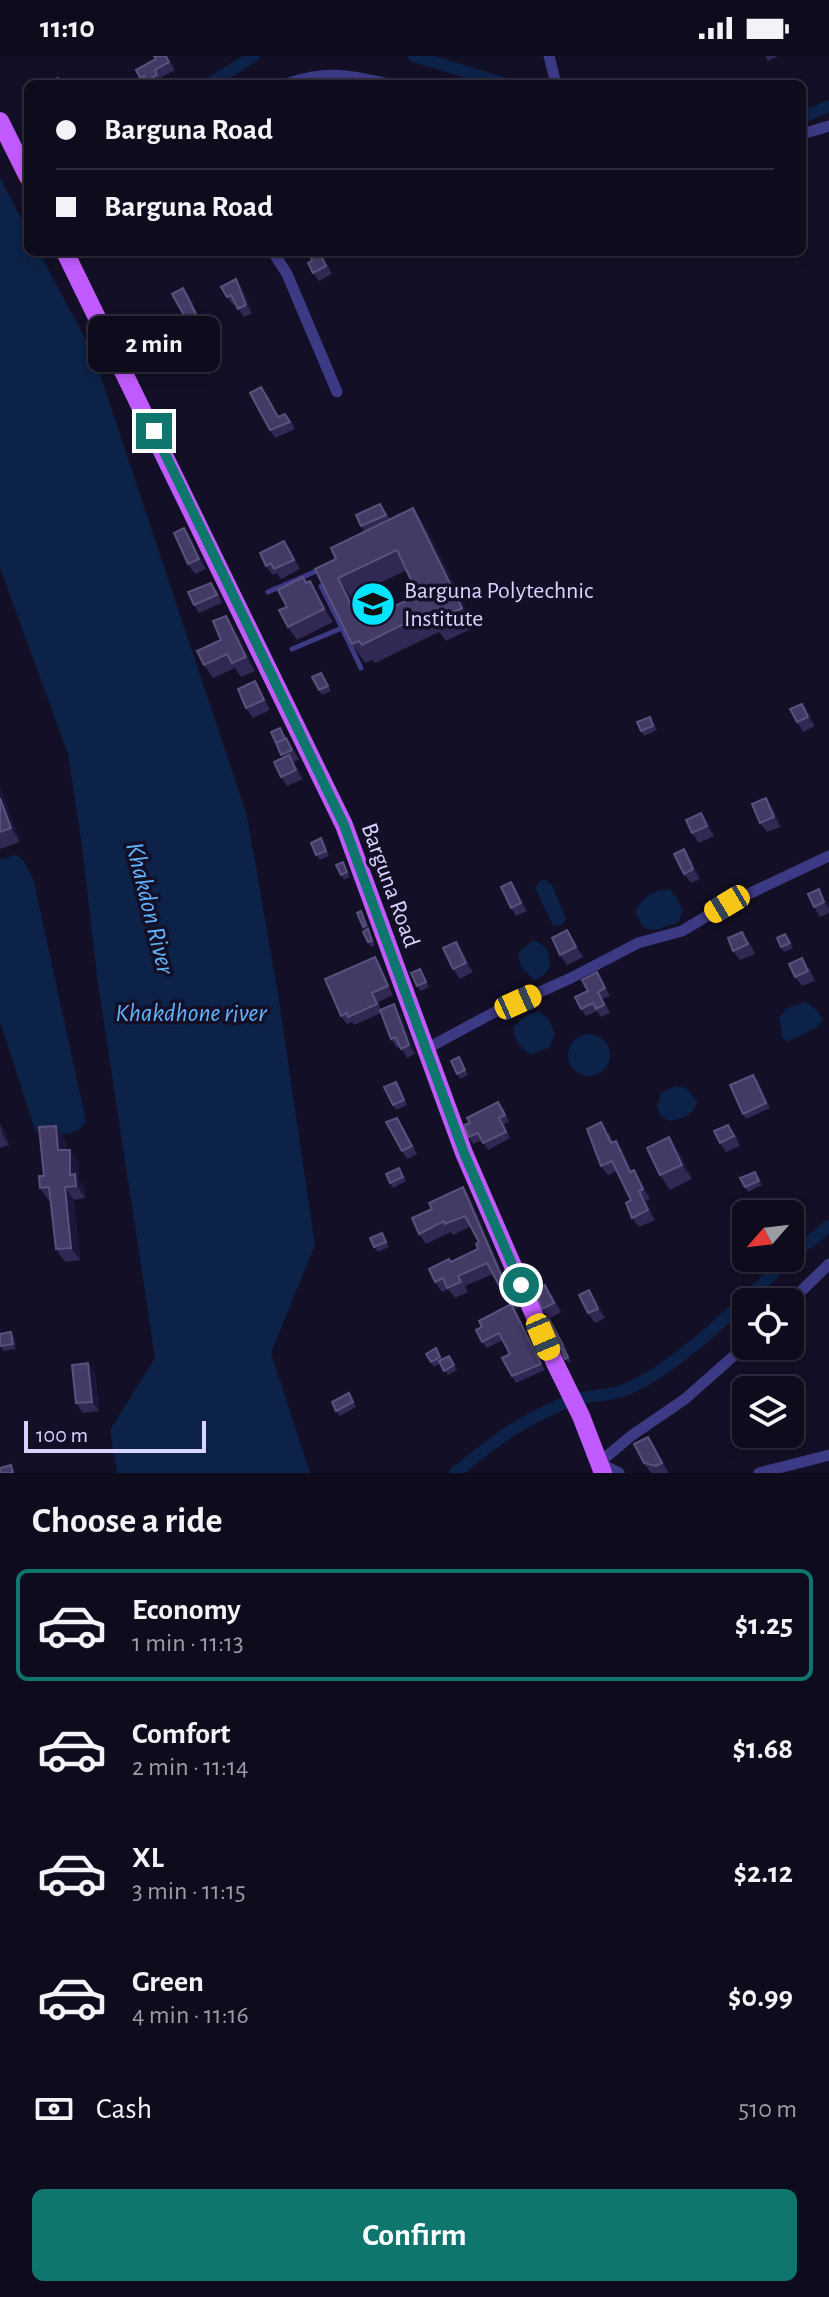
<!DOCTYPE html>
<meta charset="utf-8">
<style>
body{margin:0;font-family:"Alegreya Sans",sans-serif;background:#171425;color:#f1f3f6;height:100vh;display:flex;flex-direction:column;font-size:30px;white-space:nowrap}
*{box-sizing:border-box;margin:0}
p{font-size:26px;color:#9b9ba3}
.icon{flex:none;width:44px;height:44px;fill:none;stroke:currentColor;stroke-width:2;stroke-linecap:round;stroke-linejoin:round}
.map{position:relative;height:1417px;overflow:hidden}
.drawer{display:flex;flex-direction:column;background:#0e0b1c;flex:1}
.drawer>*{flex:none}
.guide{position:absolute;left:24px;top:24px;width:782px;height:176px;border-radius:12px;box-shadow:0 4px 12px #0003,0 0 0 2px #2e2b3b;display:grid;align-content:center;height:176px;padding:0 32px;background:#0e0b1c}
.needle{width:52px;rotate:242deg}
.controls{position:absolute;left:732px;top:1144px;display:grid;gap:16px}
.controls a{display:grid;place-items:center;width:72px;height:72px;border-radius:12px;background:#0e0b1c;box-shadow:0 4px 12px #0003,0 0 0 2px #2e2b3b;font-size:40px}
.scale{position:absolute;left:24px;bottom:20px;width:182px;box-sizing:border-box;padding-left:8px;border:4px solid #d9d4ff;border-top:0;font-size:22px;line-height:28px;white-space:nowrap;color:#d9d4ff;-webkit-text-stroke:6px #130f26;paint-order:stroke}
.end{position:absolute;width:36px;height:36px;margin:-18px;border:10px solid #0f766e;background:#fff;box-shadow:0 0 0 4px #fff}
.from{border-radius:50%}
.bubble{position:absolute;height:56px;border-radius:12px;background:#0e0b1c;box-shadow:0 4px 12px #0003,0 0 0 2px #2e2b3b;font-size:26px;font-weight:600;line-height:56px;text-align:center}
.car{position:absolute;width:24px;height:48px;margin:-24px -12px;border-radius:10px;box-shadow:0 0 6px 2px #0007;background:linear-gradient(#f5c518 24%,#345 0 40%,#f5c518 0 76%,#345 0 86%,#f5c518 0)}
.guide b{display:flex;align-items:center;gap:28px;height:76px;font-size:30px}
.guide b+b{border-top:2px solid #2e2b3b}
.guide i{width:20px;height:20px;background:#f1f3f6}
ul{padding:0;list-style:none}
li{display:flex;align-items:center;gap:24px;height:112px;margin:0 16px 12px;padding:0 16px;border:4px solid transparent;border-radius:12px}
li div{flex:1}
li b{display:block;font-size:30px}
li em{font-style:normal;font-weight:600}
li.on{border-color:#0f766e}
li>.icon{width:72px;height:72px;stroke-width:1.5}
h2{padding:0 32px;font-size:36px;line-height:96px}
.pay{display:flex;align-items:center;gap:20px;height:88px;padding:0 32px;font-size:30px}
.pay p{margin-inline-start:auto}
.cta{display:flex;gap:16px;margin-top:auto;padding:16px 32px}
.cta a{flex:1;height:92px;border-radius:12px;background:#0f766e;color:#fff;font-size:32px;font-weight:600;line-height:92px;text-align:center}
.status{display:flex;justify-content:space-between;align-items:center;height:56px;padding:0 40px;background:#0e0b1c;direction:ltr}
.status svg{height:22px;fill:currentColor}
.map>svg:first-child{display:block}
.water{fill:#0c2248}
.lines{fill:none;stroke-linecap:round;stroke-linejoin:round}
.canal{stroke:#0c2248;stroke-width:12}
.lane{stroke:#3d3a85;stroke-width:5}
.street{stroke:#3d3a85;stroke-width:11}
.primary{stroke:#c25bff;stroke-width:18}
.wall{fill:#312854;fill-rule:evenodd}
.shaded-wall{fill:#1d163a}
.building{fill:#433a66;stroke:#5a527e;stroke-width:2;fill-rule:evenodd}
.route{stroke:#0f766e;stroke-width:10}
.labels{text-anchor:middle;stroke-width:7;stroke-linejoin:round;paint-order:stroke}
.poi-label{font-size:24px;fill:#d9d4ff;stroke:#130f26;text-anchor:start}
.street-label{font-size:24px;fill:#d9d4ff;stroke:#130f26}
.water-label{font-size:26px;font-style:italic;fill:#62b6ff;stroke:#130f26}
</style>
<div class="status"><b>11:10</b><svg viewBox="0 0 49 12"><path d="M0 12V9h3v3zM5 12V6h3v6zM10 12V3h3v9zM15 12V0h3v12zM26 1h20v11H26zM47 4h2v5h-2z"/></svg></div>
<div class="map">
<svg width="829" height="1417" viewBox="0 0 829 1417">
<rect width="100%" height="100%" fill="#130f26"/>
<path class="water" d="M0 122 28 175V196H39L93 297 247 760 278 938 315 1189 271 1297 310 1417H117L110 1374 155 1302 97 921 82 790 68 698 0 512Z
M16 799 23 804 33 822 86 1065C79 1079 57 1081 42 1080L35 1074 0 966V803Z
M545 824 552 829 566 863 561 870 553 869 535 832 540 825Z
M669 833 677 842 683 855 678 867 655 874 644 872 635 856C643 841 652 835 669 833Z
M533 884C548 890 550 897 550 912L543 920 534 924 521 910 518 897Z
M806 946 817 954 823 964 816 972 787 986 782 980 779 961 786 953Z
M538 955 549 963 555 978 549 992 532 998C520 993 515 985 513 972L524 961Z
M568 999a21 21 0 1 1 42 0a21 21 0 1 1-42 0Z
M677 1030 688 1033 697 1046C692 1060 684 1062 669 1065L661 1060 657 1052 661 1037Z"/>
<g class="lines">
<path class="canal" d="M414 0 506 28
M209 28 254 0
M802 61 829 50
M790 1201 829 1170
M455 1417C493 1386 528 1359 574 1344 590 1339 607 1340 622 1335 676 1315 747 1242 789 1202"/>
<path class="lane" d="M321 530 342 572
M268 536 319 514
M292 593 342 572 361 612"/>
<path class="street" d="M549 0 556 28
M286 28C327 14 348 19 389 28
M802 78 829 70
M273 196 287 218 337 336
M426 993 491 958 571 922 638 887 682 875 727 848 829 800
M790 1246 829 1208
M619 1417 599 1407 631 1380 685 1343 746 1289
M759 1417 829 1399"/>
<path class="primary" d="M0 65 28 121
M65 196 344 769 464 1097 555 1307 581 1360 603 1417"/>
</g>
<path class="wall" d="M166 0 175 14 160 22 163 27 160 28H144L140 22Z
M765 0H778L768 5Z
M309 196H331L322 199 332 218 319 225 313 217 312 205Z
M242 231 252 257 244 261 235 248 233 249 227 241Z
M183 232 189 240 208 279 188 290 182 281 185 261Z
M267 338 279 361 291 365 295 373 275 382 270 374Z
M380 448 390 463 426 471 475 571 446 585 439 576 375 607 372 604 365 607 352 588 315 513 336 503 365 476 361 470ZM407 514 418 539 363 565 351 541Z
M191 482 206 513 195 518 188 508Z
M291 494 300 513 281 523 277 517 273 519 266 510Z
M303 521 318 537 333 566 297 584 288 571 287 551Z
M217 535 222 547 199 557 194 549Z
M226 560 235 573 255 615 241 621 235 612 213 622 204 609 221 584Z
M321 617 331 635 322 639 319 634Z
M262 635 270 654 253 662 246 652Z
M809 657 815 670 803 676 797 666Z
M653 665 657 674 644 680 641 675Z
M280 672 299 703 294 706 303 723 287 730 281 721 284 702 281 699Z
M0 731 20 786 0 793Z
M773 752 781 771 767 776 760 767Z
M701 757 708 766 714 780 699 787 692 777Z
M324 787 329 800 320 804 316 799Z
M691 803 700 823 691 827 684 818Z
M346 811 350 821 344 824 341 819Z
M517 834 527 855 516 860 511 852Z
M825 843 829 851V857L820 861 814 851Z
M364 860 370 874 369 875 375 889 371 891 368 886 365 874 363 871Z
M567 874 574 884 583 901 567 909 560 899Z
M785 878 793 892 784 896 781 891Z
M749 885 755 898 740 904 733 895Z
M463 896 473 916 460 923 453 913Z
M375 901 381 909 393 939 378 946 381 954 400 957 415 998 407 1002 400 990 397 992 391 983 381 957 354 969 352 966 347 968 341 960Z
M809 912 815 925 802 930 795 921Z
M597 916 610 940 603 943 610 957 601 961 597 955 586 960 581 953 588 935Z
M423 918 429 931 421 935 417 930Z
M462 1006 468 1019 460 1023 457 1018Z
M757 1023 770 1052 746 1063 743 1058Z
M399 1030 407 1049 396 1054 393 1049Z
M503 1052 509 1066 504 1068 510 1082 488 1094 482 1084 473 1088 469 1081Z
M0 1068 5 1075 9 1089 0 1092Z
M402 1069 417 1098 407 1103 402 1095Z
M608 1076 613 1086 616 1085 622 1094 632 1115 641 1124 650 1143 646 1145 655 1164 639 1171 632 1162 631 1144 617 1115 608 1119 601 1110Z
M735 1078 740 1090 726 1096 720 1087Z
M65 1083 66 1094 79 1107V1125L84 1131 85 1142 74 1144 80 1204 65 1206 56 1193 50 1145H49L40 1132 44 1120Z
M679 1096 692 1123 670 1134 660 1119Z
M402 1117 406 1125 393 1132 390 1127Z
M758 1121 762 1129 748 1136 745 1131Z
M463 1131 470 1142 518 1252 515 1253 545 1314 516 1327 512 1320 510 1298 503 1284 487 1292 482 1286V1271L510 1248 493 1218 465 1230 468 1236 455 1242 448 1233 442 1236 435 1226 451 1206 478 1193 479 1186 471 1170 453 1179 451 1176 426 1188 419 1178 432 1153Z
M385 1182 389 1191 378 1196 374 1191Z
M527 1209 541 1231 552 1239 561 1256 549 1263 542 1253Z
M589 1234 596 1244 605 1262 595 1267 588 1257Z
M549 1263 567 1294 565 1295 571 1306 569 1307 565 1303Z
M15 1281 16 1293 4 1295 0 1290Z
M436 1292 442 1303 452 1305 457 1314 448 1319 440 1307 434 1311 431 1306Z
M88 1307 95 1317 99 1355 83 1357 76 1347Z
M352 1342 356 1351 340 1360 336 1355Z
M655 1390 669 1417H651L644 1407Z"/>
<path class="shaded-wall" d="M236 223 242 231 252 257 246 249Z
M183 232 189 240 208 279 202 270Z
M413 452 426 471 475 571 462 552Z
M184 472 191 482 206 513 199 503Z
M284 485 291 494 300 513 294 504Z
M338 522 351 541 373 586 360 567Z
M310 525 318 537 333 566 324 553Z
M226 560 235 573 255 615 246 601Z
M255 625 262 635 270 654 264 644Z
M802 648 809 657 815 670 808 661Z
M289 699 296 709 303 723 296 714Z
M0 731 20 786 11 772 0 742Z
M766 742 773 752 781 771 774 761Z
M701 757 708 766 714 780 707 770Z
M684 793 691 803 700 823 693 813Z
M511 826 517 834 527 855 521 847Z
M819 833 825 843 829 853 824 846Z
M567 874 574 884 583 901 576 891Z
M456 886 463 896 473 916 466 907Z
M375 901 381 909 393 939 388 930Z
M394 948 400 957 415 998 409 989Z
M0 1068 5 1075 9 1089 3 1079Z
M56 1070 65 1083 67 1107 58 1094Z
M669 1081 679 1096 692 1123 682 1109Z
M616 1085 622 1094 637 1126 630 1116Z
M70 1094 79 1107V1125L84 1131 85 1142 70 1119Z
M634 1114 641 1124 650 1143 643 1133Z
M65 1131 74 1144 80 1204 71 1192Z
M463 1131 470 1142 518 1252 511 1242Z
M639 1135 646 1145 655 1164 648 1154Z
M589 1234 596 1244 605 1262 598 1253Z
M511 1248 516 1254 545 1314 541 1308Z
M11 1276 15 1281 16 1293 13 1288Z
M88 1307 95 1317 99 1355 92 1346Z
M648 1381 655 1390 669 1417 662 1407Z"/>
<path class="building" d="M154 0H166L169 6 155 14 157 19 146 25 144 20 140 22 136 14 156 3Z
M58 22 61 28H50L49 27Z
M309 196H319L326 210 313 217 308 207 312 205Z
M236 223 246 249 238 253 231 239 227 241 221 231Z
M183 232 202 270 182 281 174 267 185 261 172 238Z
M261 331 278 361 285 358 290 366 270 374 250 337Z
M380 448 386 459 361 470 356 459Z
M413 452 462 552 432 566 427 556 362 589 359 585 352 588 315 513 336 503 331 492ZM397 494 418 539 360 567 338 522Z
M184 472 199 503 188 508 174 477Z
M284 485 294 504 274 513 271 507 266 510 260 497Z
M303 521 306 527 310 525 324 553 288 571 279 554 287 551 278 534Z
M211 527 217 539 194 549 188 536Z
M226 560 246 601 232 607 227 598 204 609 197 595 221 584 213 565Z
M321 617 328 630 319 634 312 621Z
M255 625 264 644 246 652 238 633Z
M802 648 808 661 797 666 790 653Z
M650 661 653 670 641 675 637 666Z
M280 672 285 683 276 687 277 689 271 676Z
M286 682 292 694 281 699 276 687Z
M289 699 296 714 281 721 274 706Z
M0 742 11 772 0 776Z
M766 742 774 761 760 767 752 748Z
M701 757 707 770 692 777 686 764Z
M321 782 326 795 316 799 311 787Z
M684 793 693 813 684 818 674 798Z
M343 806 347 816 341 819 336 809Z
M511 826 521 847 511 852 501 831Z
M819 833 824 846 814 851 808 838Z
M361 855 366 869 363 871 357 857Z
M368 873 372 885 368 886 363 876Z
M567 874 576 891 560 899 552 882Z
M742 876 748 888 733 895 728 882Z
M785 878 790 887 781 891 777 882Z
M456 886 466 907 453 913 443 892Z
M375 901 388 930 372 937 377 948 348 961 347 957 341 960 325 923Z
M802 902 808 915 795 921 789 908Z
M420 913 426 926 417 930 411 917Z
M597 916 605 932 598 936 604 949 596 953 593 947 581 953 575 941 588 935 582 924Z
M394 948 409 989 401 993 395 981 391 983 380 954Z
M459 1001 465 1014 457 1018 451 1005Z
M753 1019 766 1047 743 1058 730 1029Z
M396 1026 404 1044 393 1049 384 1031Z
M498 1046 505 1059 499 1062 506 1076 483 1087 478 1077 469 1081 464 1069 470 1067 467 1062Z
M397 1062 412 1090 402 1095 386 1066Z
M601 1066 611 1087 616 1085 630 1116 634 1114 643 1133 639 1135 648 1154 632 1162 626 1147 631 1144 612 1105 601 1110 587 1073Z
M728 1069 734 1080 720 1087 714 1075Z
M56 1070 58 1094H70V1119L75 1118 76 1130 65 1131 71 1192 56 1193 49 1131 40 1132 39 1120H44L39 1071Z
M669 1081 682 1109 660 1119 647 1092Z
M399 1112 403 1121 390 1127 386 1118Z
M755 1116 759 1125 745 1131 740 1122Z
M463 1131 511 1242 507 1244 487 1207 458 1220 461 1226 447 1232 443 1222 435 1226 429 1213 449 1203 451 1206 478 1193 476 1188 479 1186 465 1160 445 1168 444 1165 419 1178 412 1162 432 1153 429 1147Z
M382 1177 386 1186 374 1191 370 1182Z
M527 1209 539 1232 545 1229 554 1247 542 1253 524 1211Z
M589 1234 598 1253 588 1257 579 1239Z
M511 1248 541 1308 512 1320 502 1302 510 1298 499 1277 482 1286 476 1274 482 1271 479 1265Z
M549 1263 563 1289 562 1290 568 1301 565 1303Z
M11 1276 13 1288 0 1290V1278Z
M436 1292 440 1301 431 1306 426 1298Z
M449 1300 454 1309 444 1315 439 1305Z
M88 1307 92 1346 76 1347 72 1309Z
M349 1337 353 1346 336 1355 332 1346Z
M648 1381 662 1407 656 1410 644 1407 634 1388Z
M11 1409 13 1417H0V1412Z"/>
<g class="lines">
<path class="route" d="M154 375 344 769 464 1097 521 1229"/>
</g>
<defs>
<g id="university-disc" transform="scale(2.3)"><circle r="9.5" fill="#00e5ff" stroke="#130f26"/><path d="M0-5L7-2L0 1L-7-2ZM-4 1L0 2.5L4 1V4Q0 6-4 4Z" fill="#111"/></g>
</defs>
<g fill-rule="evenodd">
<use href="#university-disc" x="373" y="548"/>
</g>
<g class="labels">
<g class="poi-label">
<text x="404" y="542">Barguna Polytechnic<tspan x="404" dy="28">Institute</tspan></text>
</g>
<g class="street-label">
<text transform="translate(391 829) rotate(70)" y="8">Barguna Road</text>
</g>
<g class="water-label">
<text transform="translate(151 852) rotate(76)" y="9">Khakdon River</text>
<text x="191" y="965">Khakdhone river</text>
</g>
</g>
</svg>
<div class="controls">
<a><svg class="needle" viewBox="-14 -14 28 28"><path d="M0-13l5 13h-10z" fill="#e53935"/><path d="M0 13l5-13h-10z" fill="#9b9ba3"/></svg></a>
<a><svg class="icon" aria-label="locate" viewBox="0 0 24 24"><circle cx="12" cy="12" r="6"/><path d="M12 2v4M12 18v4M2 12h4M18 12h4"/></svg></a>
<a><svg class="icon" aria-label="layers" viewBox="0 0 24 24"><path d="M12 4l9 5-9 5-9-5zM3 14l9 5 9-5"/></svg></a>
</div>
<div class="scale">100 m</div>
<i class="end from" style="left:521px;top:1229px"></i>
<i class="end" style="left:154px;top:375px"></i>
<div class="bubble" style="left:88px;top:260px;width:132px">2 min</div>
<i class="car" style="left:727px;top:848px;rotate:239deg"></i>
<i class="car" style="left:518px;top:946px;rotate:66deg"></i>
<i class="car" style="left:543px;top:1281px;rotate:157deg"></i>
<div class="guide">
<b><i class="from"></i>Barguna Road</b>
<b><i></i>Barguna Road</b>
</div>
</div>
<section class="drawer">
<h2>Choose a ride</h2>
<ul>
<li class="on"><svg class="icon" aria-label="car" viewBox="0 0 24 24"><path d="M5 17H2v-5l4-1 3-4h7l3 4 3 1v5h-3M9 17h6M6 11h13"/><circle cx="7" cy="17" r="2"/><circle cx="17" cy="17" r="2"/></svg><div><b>Economy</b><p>1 min · 11:13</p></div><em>$1.25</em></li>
<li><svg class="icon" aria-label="car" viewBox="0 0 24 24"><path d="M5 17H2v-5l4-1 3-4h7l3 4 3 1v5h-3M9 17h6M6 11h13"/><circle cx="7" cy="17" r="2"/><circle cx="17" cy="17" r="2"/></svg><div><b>Comfort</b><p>2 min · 11:14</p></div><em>$1.68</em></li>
<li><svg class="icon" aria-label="car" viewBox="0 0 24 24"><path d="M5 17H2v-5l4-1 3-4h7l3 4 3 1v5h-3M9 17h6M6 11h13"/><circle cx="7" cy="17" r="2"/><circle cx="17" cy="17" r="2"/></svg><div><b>XL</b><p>3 min · 11:15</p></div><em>$2.12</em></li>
<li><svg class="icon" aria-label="car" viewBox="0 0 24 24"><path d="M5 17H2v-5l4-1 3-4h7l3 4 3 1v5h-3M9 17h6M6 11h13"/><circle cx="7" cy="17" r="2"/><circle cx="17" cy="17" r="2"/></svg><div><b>Green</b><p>4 min · 11:16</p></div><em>$0.99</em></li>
</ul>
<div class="pay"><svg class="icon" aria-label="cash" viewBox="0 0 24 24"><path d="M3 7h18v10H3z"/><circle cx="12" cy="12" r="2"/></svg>Cash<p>510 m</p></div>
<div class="cta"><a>Confirm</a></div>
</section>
